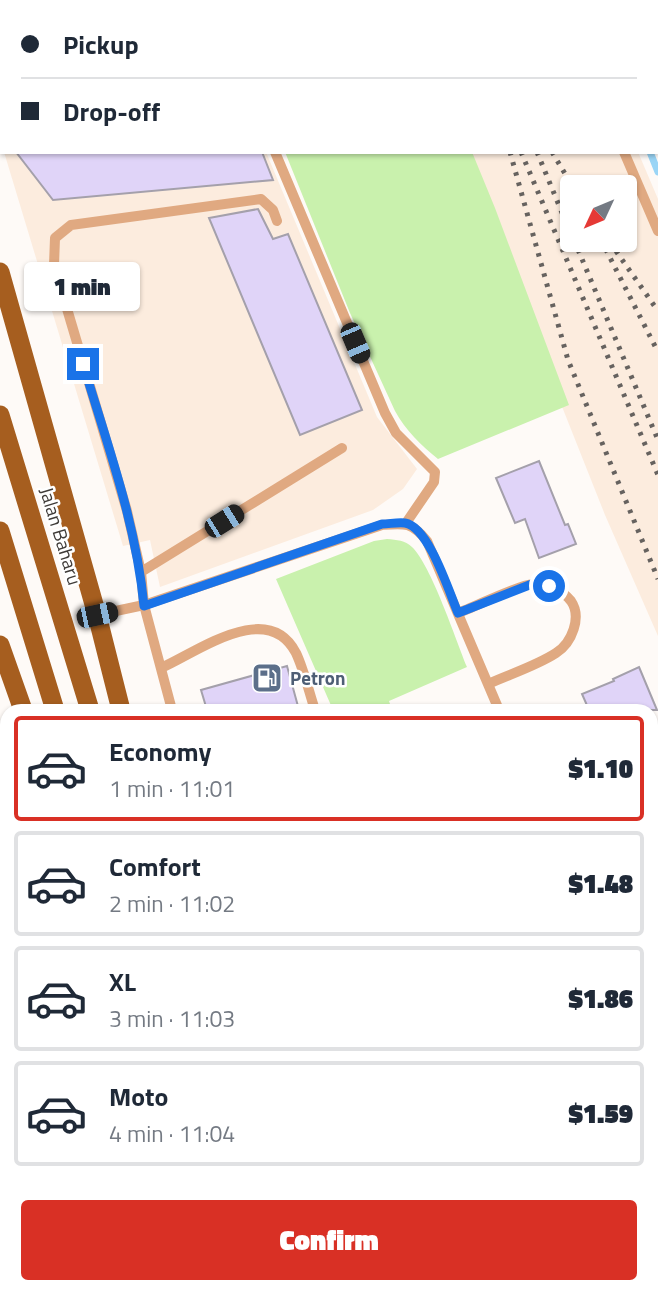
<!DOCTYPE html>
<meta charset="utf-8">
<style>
body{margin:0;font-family:"Titillium Web",sans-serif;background:#f6f6f7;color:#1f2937;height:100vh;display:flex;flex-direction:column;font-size:26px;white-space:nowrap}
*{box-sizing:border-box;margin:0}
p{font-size:23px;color:#747a83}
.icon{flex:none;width:38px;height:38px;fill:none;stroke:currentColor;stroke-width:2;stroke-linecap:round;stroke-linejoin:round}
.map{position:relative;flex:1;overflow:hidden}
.panel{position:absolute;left:0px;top:704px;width:658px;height:590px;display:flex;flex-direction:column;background:#fff;border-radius:21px 21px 0 0;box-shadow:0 2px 5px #0004}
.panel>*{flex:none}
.top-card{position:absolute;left:0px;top:0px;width:658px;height:154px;box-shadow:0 2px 5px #0004;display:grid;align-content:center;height:154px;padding:0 21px;background:#fff}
.needle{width:46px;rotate:226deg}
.buttons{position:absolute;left:560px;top:175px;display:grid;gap:14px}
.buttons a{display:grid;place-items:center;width:77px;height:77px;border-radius:7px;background:#fff;box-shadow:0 2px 5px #0004;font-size:35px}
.end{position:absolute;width:32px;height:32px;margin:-16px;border:9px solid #1a73e8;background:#fff;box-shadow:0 0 0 4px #fff}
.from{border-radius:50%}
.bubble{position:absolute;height:49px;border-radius:7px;background:#fff;box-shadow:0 2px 5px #0004;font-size:23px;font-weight:800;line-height:49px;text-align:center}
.car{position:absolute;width:21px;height:42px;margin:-21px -10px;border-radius:9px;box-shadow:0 0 5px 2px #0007;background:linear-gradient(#222 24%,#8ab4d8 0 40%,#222 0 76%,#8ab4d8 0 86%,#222 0)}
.top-card b{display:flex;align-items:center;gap:24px;height:66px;font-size:26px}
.top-card b+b{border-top:2px solid #e0e1e3}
.top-card i{width:18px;height:18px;background:#1f2937}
ul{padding:12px 0 0;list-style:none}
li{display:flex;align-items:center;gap:21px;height:105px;margin:0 14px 10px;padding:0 7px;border:4px solid #e0e1e3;border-radius:7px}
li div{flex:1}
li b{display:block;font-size:26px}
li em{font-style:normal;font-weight:800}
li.selected{border-color:#d93025}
li>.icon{width:63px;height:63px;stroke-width:1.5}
.action{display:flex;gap:14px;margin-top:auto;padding:14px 21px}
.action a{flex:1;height:80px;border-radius:7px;background:#d93025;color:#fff;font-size:28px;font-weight:800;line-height:80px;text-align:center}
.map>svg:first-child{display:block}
.built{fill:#fcecde;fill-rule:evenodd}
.green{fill:#c9f1ad}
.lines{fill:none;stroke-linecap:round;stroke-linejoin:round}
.stream{stroke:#9ad5f6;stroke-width:7}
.building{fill:#e0d4f8;stroke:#a4a0ab;stroke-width:2}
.service{stroke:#e0a981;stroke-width:10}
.minor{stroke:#e0a981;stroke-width:19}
.trunk{stroke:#a65e1f;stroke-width:19}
.rail{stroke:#66625f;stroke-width:5;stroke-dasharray:3.5 7;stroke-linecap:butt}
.route{stroke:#1a73e8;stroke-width:9}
.labels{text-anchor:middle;stroke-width:5;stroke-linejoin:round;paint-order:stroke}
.street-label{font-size:19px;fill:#3f3b38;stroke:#fff}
.service-label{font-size:19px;font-weight:bold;fill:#4e5e75;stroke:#fff;text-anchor:start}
</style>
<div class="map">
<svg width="658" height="1293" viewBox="0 0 658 1293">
<rect width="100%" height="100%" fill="#fefaf7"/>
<path class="built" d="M0 0H202L203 2H2V144Z
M4 152H266L377 417 417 469 403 489 373 510 160 587 150 540 123 546Z
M461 152H638L658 199V636L605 515ZM572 187H625V240H572Z"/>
<path class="green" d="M224 0H408L409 2H225Z
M285 152H472L495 208 569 405 438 459C421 445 406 431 395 411L350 313Z
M387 539C397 540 405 540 412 547 431 565 456 640 467 667L389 701 392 710H333L276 579 374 541Z"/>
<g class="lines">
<path class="stream" d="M585 0 586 2
M650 152 658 172"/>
</g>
<path class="building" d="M16 152H262L273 180 53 200Z
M258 209 273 239 288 234 362 410 300 435 209 218Z
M539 461 565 525 568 524 576 544 539 558 525 519 515 523 496 478Z
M287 666 299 710H207L201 690Z
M639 667 657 710H589L582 694 614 681 613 679Z"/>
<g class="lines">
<path class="service" d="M212 0 213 2
M558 0 559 2
M275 152 385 413 396 433 435 472 434 482 406 523
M624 152 658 231
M141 572 342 448
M458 613C475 607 518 585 533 584 548 583 562 590 571 601 582 617 572 643 556 653 536 666 510 674 488 684
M97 615 144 605 382 525C405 523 412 522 427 541L499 710
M161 668C199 651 268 599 296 653 304 670 309 692 315 710
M172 710 144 605 141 572 127 511 54 265 55 238 71 225 261 199 273 210 277 221
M651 896 658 902
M651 988 658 986
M434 1286 436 1293
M635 1286 637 1293
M30 1293 37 1286"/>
<path class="minor" d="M651 1092 658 1089
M0 1201 7 1194
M143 1286 145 1293
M334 1286 336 1293
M531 1286 533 1293"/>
<path class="trunk" d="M0 272 97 615 121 710
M0 415 90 710
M0 531 55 710
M0 645 23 710
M224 1286 226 1293
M260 1286 262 1293"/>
<path class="rail" d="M457 0V2
M473 0V2
M510 152 568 360 658 579
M521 152 658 475
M537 152 572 237
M552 152 573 187
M574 240 658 440
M601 240 658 352
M616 251 658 311"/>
</g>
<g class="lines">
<path class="route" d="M83 364C107 443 136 523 144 606L382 524C389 524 398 522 405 523 429 527 449 592 458 613L532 584 549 586"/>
</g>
<defs>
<g id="fuel-square" transform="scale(1.575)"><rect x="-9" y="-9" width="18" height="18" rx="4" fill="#5c6f8a" stroke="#fff"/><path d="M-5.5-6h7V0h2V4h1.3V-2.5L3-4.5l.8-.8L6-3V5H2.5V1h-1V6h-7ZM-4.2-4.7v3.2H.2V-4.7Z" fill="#fff"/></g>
</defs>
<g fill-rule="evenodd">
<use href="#fuel-square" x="267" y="678"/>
</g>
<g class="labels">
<g class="street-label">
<text transform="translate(61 536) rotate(73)" y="7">Jalan Baharu</text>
</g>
<g class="service-label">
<text x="290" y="685">Petron</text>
</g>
</g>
</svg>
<div class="buttons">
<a><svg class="needle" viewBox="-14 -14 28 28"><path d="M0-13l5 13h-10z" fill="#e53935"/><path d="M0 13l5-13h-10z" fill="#747a83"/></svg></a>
</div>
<i class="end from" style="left:549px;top:586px"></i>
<i class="end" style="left:83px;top:364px"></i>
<div class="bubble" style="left:24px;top:262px;width:116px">1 min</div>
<i class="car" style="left:355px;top:343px;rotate:157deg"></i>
<i class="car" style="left:224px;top:521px;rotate:58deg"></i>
<i class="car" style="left:97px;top:615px;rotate:78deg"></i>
<div class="top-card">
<b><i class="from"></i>Pickup</b>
<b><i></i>Drop-off</b>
</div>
<section class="panel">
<ul>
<li class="selected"><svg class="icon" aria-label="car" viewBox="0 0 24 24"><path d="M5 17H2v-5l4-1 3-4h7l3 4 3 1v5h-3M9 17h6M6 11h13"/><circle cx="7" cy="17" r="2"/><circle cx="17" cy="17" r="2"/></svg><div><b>Economy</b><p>1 min · 11:01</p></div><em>$1.10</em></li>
<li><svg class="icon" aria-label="car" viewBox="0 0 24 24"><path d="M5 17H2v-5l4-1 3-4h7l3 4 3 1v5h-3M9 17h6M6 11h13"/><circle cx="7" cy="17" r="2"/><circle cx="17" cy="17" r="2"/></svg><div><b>Comfort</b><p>2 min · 11:02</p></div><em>$1.48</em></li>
<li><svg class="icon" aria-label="car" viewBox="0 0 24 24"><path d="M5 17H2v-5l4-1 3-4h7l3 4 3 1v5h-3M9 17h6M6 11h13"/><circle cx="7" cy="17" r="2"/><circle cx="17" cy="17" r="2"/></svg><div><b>XL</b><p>3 min · 11:03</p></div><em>$1.86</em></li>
<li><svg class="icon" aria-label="car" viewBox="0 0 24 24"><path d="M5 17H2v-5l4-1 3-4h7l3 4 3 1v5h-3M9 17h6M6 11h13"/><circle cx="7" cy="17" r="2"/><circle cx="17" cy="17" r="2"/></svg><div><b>Moto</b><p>4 min · 11:04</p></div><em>$1.59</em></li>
</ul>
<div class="action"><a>Confirm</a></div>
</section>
</div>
